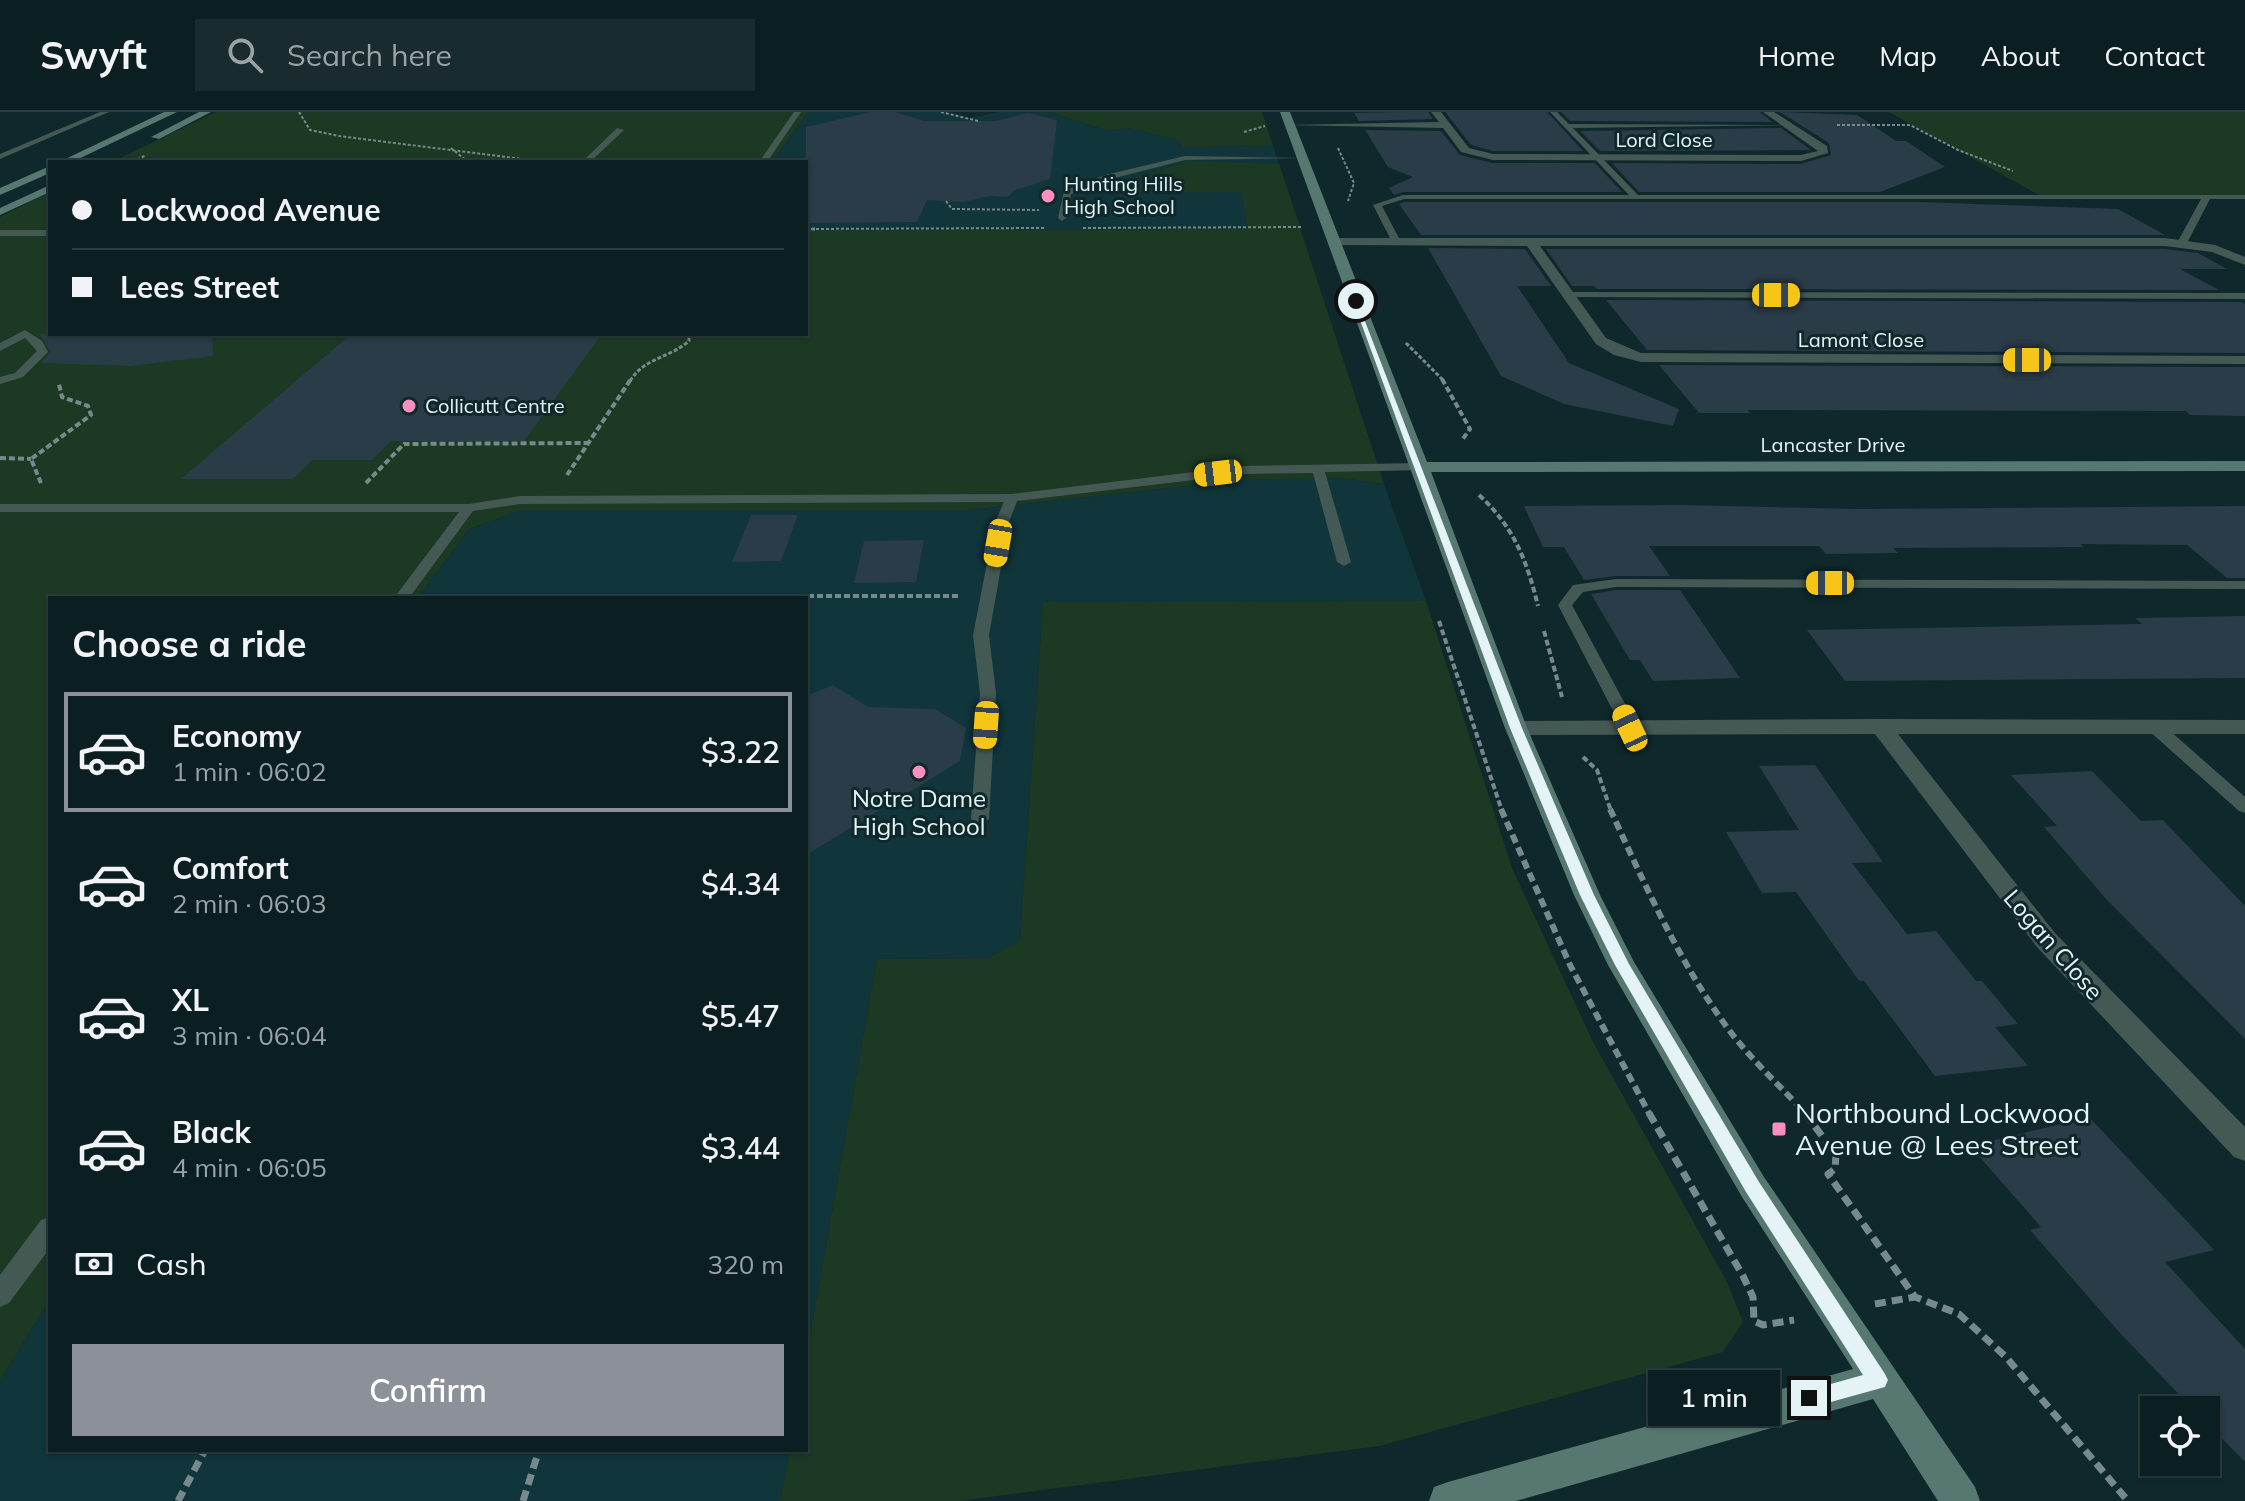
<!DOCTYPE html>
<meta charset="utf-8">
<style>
body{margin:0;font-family:Mulish,sans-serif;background:#192b2e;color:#f1f3f6;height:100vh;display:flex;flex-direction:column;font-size:30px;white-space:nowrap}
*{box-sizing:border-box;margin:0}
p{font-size:26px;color:#9aa2a5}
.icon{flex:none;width:44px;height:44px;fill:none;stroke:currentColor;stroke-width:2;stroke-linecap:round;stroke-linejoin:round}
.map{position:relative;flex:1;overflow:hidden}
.details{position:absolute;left:48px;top:484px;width:760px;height:856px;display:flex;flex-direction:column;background:#0b1e21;border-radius:0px;box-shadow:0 2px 6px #0004,0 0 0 2px #2b3c3f}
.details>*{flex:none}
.hud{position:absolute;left:48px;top:48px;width:760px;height:176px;border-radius:0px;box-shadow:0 2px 6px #0004,0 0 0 2px #2b3c3f;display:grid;align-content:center;height:176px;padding:0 24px;background:#0b1e21}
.buttons{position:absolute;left:2140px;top:1284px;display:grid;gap:16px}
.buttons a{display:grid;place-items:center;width:80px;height:80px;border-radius:0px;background:#0b1e21;box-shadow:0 2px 6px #0004,0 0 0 2px #2b3c3f;font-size:40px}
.end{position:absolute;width:36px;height:36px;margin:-18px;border:10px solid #e4f3f5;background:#111;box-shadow:0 0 0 4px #111}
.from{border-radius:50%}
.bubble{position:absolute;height:56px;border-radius:0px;background:#0b1e21;box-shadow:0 2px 6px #0004,0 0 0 2px #2b3c3f;font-size:26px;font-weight:600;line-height:56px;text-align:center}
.car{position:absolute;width:24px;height:48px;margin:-24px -12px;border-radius:10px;box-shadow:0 0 6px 2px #0007;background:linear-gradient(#f5c518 24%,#345 0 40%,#f5c518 0 76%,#345 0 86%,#f5c518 0)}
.hud b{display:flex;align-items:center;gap:28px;height:76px;font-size:30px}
.hud b+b{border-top:2px solid #2b3c3f}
.hud i{width:20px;height:20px;background:#f1f3f6}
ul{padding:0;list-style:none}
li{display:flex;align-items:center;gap:24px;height:120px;margin:0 16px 12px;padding:0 8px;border:4px solid transparent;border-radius:0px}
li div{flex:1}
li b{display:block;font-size:30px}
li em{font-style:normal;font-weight:600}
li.on{border-color:#8c9099}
li>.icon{width:72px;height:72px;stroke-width:1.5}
h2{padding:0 24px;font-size:36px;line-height:96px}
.pay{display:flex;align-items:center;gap:20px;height:88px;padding:0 24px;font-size:30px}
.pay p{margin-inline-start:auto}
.cta{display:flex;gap:16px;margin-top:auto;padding:16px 24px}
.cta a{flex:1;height:92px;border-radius:0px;background:#8c9099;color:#fff;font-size:32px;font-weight:600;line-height:92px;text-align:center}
header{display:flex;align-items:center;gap:48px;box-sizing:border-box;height:112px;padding:0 40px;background:#0b1e21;border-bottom:2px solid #2b3c3f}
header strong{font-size:38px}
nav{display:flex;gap:44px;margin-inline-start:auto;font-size:28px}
.search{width:560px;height:72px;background:#192b2e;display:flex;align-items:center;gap:20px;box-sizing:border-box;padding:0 28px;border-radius:0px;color:#9aa2a5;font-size:30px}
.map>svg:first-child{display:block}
.built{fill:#10353a}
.green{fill:#1c3923}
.building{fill:#2a3c48}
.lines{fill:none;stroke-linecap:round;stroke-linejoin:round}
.path-far4{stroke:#768a8d;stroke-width:2;stroke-dasharray:3 2;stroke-linecap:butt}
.path-far3{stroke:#768a8d;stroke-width:3;stroke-dasharray:4 2;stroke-linecap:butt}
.path-far2{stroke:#768a8d;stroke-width:4;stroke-dasharray:6 3;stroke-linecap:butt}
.path-far1{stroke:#768a8d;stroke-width:6;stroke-dasharray:9 5;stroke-linecap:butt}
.path{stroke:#768a8d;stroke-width:7;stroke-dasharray:11 6;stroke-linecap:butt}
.lane{fill:#455954;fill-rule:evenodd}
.street{fill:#455954;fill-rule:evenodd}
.secondary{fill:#567870;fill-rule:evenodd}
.route{fill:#e4f3f5}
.poi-dot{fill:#fd8ebf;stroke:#0f282c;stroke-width:3}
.labels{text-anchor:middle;stroke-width:6;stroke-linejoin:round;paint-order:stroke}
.far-street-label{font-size:20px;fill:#e4f3f5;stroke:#0f282c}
.far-poi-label{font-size:20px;fill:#e4f3f5;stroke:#0f282c;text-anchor:start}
.poi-label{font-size:24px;fill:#e4f3f5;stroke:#0f282c}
.street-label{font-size:24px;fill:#e4f3f5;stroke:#0f282c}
.near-poi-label{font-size:28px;fill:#e4f3f5;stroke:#0f282c;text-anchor:start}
</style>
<header>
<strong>Swyft</strong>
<div class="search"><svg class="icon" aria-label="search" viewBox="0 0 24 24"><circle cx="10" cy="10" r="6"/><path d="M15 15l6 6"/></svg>Search here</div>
<nav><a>Home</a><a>Map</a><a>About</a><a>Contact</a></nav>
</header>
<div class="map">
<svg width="2245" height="1389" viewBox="0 0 2245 1389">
<rect width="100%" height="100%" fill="#0f282c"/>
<path class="built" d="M809 0H946L969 6 999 0H1049L1108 19 1130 16 1177 28 1182 35 1273 34 1301 117 806 118V50H772Z
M1342 366 1384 372 1426 489 1043 491 1020 830 988 846 877 847 806 1246V486H418L469 417 521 398H969L1240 368Z
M50 1187V1338H790L780 1389H0V1269Z"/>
<path class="green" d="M216 0H809L772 50H112Z
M1049 0H1262L1273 34 1182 35 1177 28 1130 16 1108 19Z
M1889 0H2245V84H2041Z
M1188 49 1279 52 1384 372 1342 366 1240 368 969 398H522L469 417 418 486H50V1187L0 1269V105L50 80V222H806V118L1248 117 1241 80 1084 81Z
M1426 489 1512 756 1593 930 1727 1170 1743 1210 1723 1240 1379 1334 959 1389H780L790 1338H806V1246L877 847 988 846 1020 829 1043 490Z"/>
<path class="building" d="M871 0H895L924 9H996L1028 1 1057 8 1050 67 1015 78 1008 85 990 84 963 90 927 88 917 110 806 111V15Z
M1399 0H1428L1433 7 1359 9 1354 1Z
M1445 0H1547L1583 39H1493L1471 33Z
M1561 0H1760L1772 10 1570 9Z
M1780 0 1857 3 1896 29H1906L1945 55 1880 80H1639L1612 51 1801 52 1831 43 1829 31Z
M1781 16 1811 38 1600 39 1580 19Z
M1365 18 1441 19 1460 43 1492 51H1595L1622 80H1403L1394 83 1389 76 1413 65 1388 55Z
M1404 90H1918L2118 97 2165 123H1421L1399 92Z
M1428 136 1525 137 1551 174H1517L1569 251 1679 297 1673 314 1564 292 1501 264Z
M1546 137H2165L2198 141 2227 157H2180L2219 178 1597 177 1594 174H1572Z
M1606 188 2242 190 2245 192V241L1647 238Z
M40 222H212L213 244 130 254 41 251 51 240Z
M351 222H602L524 329H391L372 348H312L293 367H181Z
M1659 253 2245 255V304L2190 303 2186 299 1748 298 1750 301H1699Z
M1681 393 1857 397 2245 394V466H2227L2187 433 2080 432 2084 435 1893 436 1898 441 1826 442 1819 434H1649L1670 464H1616L1584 468 1564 435H1543L1524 394Z
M751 403H798L781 449 732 450Z
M924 428 916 470 854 471 864 429Z
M1616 478H1680L1740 566 1653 569 1640 548H1630L1591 482Z
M2245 504V566L1845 569 1807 518 2142 512 2135 506Z
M833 573 868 595 935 597 966 616 960 649 806 743V584Z
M1815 653 1883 750 1852 751 1907 822 1936 819 1976 869H1982L2018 912 1995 915 2028 954 1935 964 1864 869H1859L1796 780 1762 781 1726 720 1799 718 1759 654Z
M2092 659 2141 709 2163 708 2245 794V927L2107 788 2044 715 2057 714 2011 663Z
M2089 1005 2214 1138 2165 1150 2245 1237V1350L2206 1310V1298H2194L2119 1220 2030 1118 2041 1115 1970 1034Z"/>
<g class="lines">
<path class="path-far4" d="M299 0 310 18 339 24 546 50
M941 0 978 9
M1837 13H1910L1958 38 2013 59
M1244 20 1265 14
M451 36 468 50
M1338 36 1354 71 1348 89
M133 50 146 43
M946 89 952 97 1039 98
M1083 116 1301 115
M806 117 1045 116"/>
<path class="path-far3" d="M806 117H815
M1406 231 1444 269
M630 269C645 245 668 247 689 229V222"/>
<path class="path-far2" d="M1442 267 1470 317 1462 328
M0 346 31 347
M567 363 631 267
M41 371 31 347 91 303 88 294 62 285 59 272
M366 371 404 332 588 331
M1479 383C1514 415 1527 449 1538 494
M439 484H961
M1439 509 1502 699
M1544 519 1562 585
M1583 645 1597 658 1611 699"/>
<path class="path-far1" d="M1501 697 1570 853 1650 1003
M1610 697C1645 773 1684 861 1736 927 1758 954 1784 978 1807 1003"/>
<path class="path" d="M1649 1001 1743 1164 1753 1185 1754 1209 1763 1213 1794 1208
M1805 1001 1836 1043 1835 1057 1828 1062 1915 1185 1959 1202 2006 1245 2128 1389
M1875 1192 1915 1185
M178 1389 205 1338
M523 1389 539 1338"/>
<path class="lane" d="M100 0H109L0 47V42Z
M794 0H801L767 50H759Z
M1550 0H1557L1569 12 1792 13 1573 16 1638 83H2245V87H2210L2187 131 2182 134 2177 131 2201 87H1404L1382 94 1401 130 1393 132 1373 93 1403 83H1629Z
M617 16 624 18 590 50H582Z
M1185 44 1305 46 1185 48 1111 67 1071 82 1066 106 1062 109 1058 106 1064 79 1105 63Z
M0 118H50V124H0Z
M1568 180 2245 181V187L1565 185V181Z
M25 218 42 229 48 240 23 265 0 272V265L15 261 37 239 25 226 0 239V231Z
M1421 351 1425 352V358L1325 360 1351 450 1344 454 1337 450 1313 361 1244 362 1017 389 1009 410 989 523 996 581 989 707 980 713 971 707 980 581 973 523 995 410 1004 390 520 392 473 399 409 486H394L459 400H0V392H469L520 384 1012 382 1244 354Z
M1616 467 2245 469V477L1616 475 1583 480 1572 493 1638 616 1630 621 1622 616 1558 493 1573 473Z
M2154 609 2160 610 2245 685V701L2239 699 2148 618 2146 614 2148 610Z
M50 1105V1136L9 1191 0 1195V1163L41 1108Z"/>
<path class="street" d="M1431 0H1441L1469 36 1493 42 1801 43 1818 39 1763 0H1774L1827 34 1828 41 1801 49 1493 48 1461 40 1443 16 1284 13 1439 10Z
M1334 126H2165L2215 133 2245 145V153L2212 140 2165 134H1540L1606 226 1641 241 2245 244V252L1641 250 1614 243 1596 232 1527 134 1330 133V127Z
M1880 607 2245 608V622H1898L2055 821 2245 1015V1049L2234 1045 2037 835 1875 622 1516 623 1505 616 1516 609Z"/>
<path class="secondary" d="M164 0H177L72 50H59Z
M199 0H211L159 27 151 25Z
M1280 0H1290L1427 350 2245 349V359L1431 360 1527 616 1600 783 1634 850 1764 1065 1975 1375 1980 1389H1938L1873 1287 1516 1389H1429L1434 1375 1448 1370 1853 1257 1742 1085 1608 853 1574 783 1505 616Z
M50 54V61L0 83V76Z
M50 73V80L0 103V96Z"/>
</g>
<path class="route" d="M1356 186 1522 616 1594 783 1629 852 1759 1070 1885 1262 1888 1268 1885 1275 1809 1296 1802 1293 1799 1286 1802 1280 1863 1263 1746 1080 1615 853 1580 783 1510 616 1353 189Z"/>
<g class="poi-dot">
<circle cx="1048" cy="84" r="8"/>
<circle cx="409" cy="294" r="8"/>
<circle cx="919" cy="660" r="8"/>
<rect x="1771" y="1009" width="16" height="16" rx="4"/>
</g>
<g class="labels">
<g class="far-street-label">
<text x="1664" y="35">Lord Close</text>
<text x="1861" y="235">Lamont Close</text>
<text x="1833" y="340">Lancaster Drive</text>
</g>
<g class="far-poi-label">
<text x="1064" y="79">Hunting Hills<tspan x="1064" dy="23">High School</tspan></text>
<text x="425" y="301">Collicutt Centre</text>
</g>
<g class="poi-label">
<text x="919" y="695">Notre Dame<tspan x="919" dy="28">High School</tspan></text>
</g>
<g class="street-label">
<text transform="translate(2053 833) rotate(49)" y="8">Logan Close</text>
</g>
<g class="near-poi-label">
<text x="1795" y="1011">Northbound Lockwood<tspan x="1795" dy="32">Avenue @ Lees Street</tspan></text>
</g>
</g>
</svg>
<div class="buttons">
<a><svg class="icon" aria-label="locate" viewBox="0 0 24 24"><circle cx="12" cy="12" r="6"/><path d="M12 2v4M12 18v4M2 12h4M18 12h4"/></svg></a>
</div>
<i class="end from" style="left:1356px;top:189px"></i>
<i class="end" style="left:1809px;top:1286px"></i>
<div class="bubble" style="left:1648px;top:1258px;width:132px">1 min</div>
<i class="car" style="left:1776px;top:183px;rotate:90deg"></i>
<i class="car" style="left:2027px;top:248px;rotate:270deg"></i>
<i class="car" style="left:1218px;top:361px;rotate:263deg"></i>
<i class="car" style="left:998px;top:431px;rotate:190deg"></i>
<i class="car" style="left:1830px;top:471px;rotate:270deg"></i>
<i class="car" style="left:986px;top:613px;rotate:184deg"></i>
<i class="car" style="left:1630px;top:616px;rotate:335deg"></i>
<div class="hud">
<b><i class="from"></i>Lockwood Avenue</b>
<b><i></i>Lees Street</b>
</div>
<section class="details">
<h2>Choose a ride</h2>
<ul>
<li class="on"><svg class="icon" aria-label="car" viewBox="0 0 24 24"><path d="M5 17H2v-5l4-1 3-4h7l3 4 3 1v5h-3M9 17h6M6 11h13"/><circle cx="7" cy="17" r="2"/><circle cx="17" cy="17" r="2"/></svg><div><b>Economy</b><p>1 min · 06:02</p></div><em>$3.22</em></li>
<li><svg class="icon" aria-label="car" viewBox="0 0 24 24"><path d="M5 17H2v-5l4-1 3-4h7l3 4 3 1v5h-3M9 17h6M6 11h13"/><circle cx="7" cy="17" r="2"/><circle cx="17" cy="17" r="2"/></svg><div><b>Comfort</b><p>2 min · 06:03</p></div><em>$4.34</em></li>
<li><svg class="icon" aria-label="car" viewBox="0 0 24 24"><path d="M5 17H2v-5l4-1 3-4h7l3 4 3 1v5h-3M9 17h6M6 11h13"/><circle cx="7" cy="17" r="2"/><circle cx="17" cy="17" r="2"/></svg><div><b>XL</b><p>3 min · 06:04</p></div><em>$5.47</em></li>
<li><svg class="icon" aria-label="car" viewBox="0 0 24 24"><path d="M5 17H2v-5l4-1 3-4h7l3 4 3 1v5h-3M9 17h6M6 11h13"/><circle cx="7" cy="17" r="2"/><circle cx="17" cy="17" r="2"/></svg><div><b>Black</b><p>4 min · 06:05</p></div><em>$3.44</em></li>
</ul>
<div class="pay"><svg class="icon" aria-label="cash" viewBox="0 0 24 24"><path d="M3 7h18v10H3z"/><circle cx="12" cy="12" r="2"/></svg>Cash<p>320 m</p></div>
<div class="cta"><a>Confirm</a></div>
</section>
</div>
